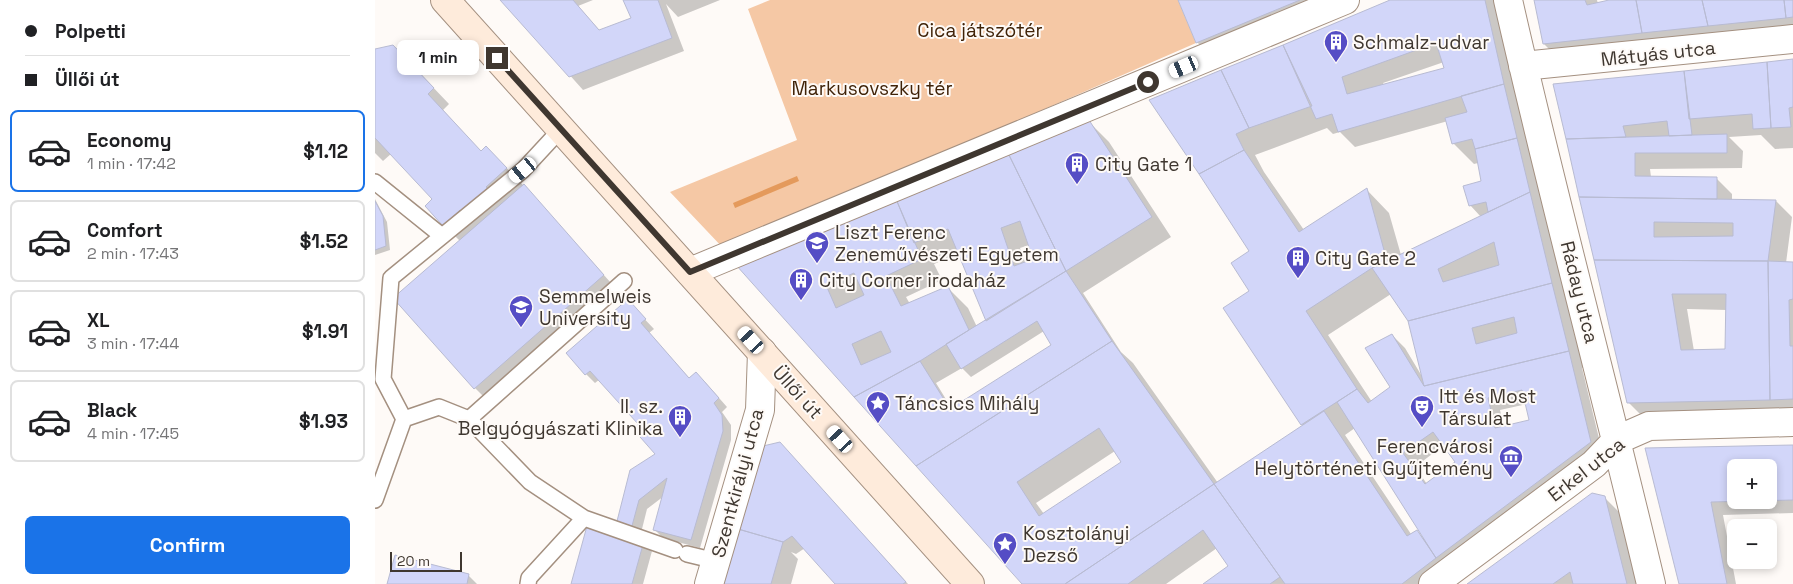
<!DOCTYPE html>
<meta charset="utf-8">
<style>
body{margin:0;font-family:"Space Grotesk",sans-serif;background:#f6f6f6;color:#202124;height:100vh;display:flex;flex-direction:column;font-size:19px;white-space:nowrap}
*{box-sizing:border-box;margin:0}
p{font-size:16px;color:#757577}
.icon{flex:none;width:28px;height:28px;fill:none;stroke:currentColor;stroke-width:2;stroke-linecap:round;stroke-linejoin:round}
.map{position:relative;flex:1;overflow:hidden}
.panel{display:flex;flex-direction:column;background:#fff;width:375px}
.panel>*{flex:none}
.hud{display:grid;align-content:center;height:110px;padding:0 25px;background:#fff}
.fabs{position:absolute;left:1352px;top:459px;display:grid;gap:10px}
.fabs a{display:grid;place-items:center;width:50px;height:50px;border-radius:8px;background:#fff;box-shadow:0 2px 8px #0003;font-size:25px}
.scale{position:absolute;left:15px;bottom:12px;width:72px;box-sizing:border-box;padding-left:5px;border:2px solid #3f3730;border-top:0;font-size:14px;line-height:18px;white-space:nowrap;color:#3f3730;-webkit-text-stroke:4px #fefaf7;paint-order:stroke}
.end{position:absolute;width:22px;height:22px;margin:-11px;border:6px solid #3f3730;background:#fff;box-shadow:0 0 0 2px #fff}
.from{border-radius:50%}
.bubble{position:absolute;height:35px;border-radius:8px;background:#fff;box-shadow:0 2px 8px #0003;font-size:16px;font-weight:700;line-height:35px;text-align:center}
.car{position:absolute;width:15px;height:30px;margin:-15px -8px;border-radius:6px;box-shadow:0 0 4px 1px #0007;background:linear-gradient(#fff 24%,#345 0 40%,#fff 0 76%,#345 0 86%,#fff 0)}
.hud b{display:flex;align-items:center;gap:18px;height:48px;font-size:19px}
.hud b+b{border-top:1px solid #e0e0e0}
.hud i{width:12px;height:12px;background:#202124}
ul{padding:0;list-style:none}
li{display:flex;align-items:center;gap:15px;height:82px;margin:0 10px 8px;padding:0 15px;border:2px solid #e0e0e0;border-radius:8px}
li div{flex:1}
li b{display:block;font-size:19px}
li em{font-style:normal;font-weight:700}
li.current{border-color:#1a73e8}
li>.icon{width:45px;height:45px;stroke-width:1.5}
.cta{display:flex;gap:10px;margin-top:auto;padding:10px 25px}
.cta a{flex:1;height:58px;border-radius:8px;background:#1a73e8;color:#fff;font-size:20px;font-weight:700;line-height:58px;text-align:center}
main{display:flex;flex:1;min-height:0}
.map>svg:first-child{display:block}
.green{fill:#f5c8a5}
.water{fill:#e49a5c}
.shadow{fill:#0003;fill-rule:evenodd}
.building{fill:#d2d6f9;stroke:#b8bbd2;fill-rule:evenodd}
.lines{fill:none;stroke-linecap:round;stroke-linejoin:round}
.lane-casing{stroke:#a49080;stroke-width:18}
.street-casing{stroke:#a49080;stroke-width:30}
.secondary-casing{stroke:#a49080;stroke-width:30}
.lane{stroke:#fff;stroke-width:15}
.street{stroke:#fff;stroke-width:28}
.secondary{stroke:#feebdb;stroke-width:28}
.route{stroke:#3f3730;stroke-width:6}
.labels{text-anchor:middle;stroke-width:4;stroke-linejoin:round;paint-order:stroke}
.park-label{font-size:19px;fill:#402308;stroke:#fefaf7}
.poi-label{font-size:19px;fill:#3f3730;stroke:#fefaf7;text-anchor:start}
.street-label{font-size:19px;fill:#3f3730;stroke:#fefaf7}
</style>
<main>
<section class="panel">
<div class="hud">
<b><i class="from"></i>Polpetti</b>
<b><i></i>Üllői út</b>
</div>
<ul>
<li class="current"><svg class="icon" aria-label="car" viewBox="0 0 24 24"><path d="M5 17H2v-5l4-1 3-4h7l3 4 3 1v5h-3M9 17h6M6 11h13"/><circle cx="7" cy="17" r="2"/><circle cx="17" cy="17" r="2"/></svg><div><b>Economy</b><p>1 min · 17:42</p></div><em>$1.12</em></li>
<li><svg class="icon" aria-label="car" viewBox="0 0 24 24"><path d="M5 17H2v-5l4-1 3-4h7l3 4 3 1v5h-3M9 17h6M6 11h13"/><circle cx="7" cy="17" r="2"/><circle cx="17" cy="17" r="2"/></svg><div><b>Comfort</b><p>2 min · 17:43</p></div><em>$1.52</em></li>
<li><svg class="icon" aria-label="car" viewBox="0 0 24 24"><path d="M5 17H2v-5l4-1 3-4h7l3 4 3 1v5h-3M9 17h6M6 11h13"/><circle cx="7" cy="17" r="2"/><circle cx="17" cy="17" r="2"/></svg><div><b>XL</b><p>3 min · 17:44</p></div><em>$1.91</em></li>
<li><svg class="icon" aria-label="car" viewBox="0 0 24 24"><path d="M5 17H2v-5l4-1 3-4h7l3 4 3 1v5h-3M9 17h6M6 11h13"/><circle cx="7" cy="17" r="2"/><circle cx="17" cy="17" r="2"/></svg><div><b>Black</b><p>4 min · 17:45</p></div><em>$1.93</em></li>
</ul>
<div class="cta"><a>Confirm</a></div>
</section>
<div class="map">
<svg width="1418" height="584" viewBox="0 0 1418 584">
<rect width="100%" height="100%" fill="#fefaf7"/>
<path class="green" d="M395 0H803L821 43 349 249 295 192 422 140 373 9Z"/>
<path class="water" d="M422 176 424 181 360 208 358 203Z"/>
<path class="shadow" d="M128 0H218L203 6 225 31 257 19 250 0H345L303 17 291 4 309 51 208 90Z
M805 0H968L835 55 822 42Z
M1017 0H1121L1209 367 1207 368 1228 455 1074 584H830L855 566 842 548 791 584H648L363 265 713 121 734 142 796 237 708 293 746 352 758 363 843 483 928 426 850 308 876 291V251L776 100ZM1069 62 1071 69 1009 85 1008 83ZM1073 121 1078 143 1099 164 1103 163 1107 182 1095 205 1106 217 1026 255 1014 213 991 189 929 230 889 172 880 155 952 128 958 134 965 132 980 147ZM654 245 660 260 651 263 645 248ZM585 253 612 320 602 327 593 308 573 288 535 304 531 297 567 280 559 264ZM1016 294 1035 320 1048 378 1030 348 1017 335V387L997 402 953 335ZM669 331 678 346 577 409 561 383 587 368 596 377ZM1152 404 1155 421 1129 427 1125 410ZM980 428 1049 537 1048 538 1041 531 1036 534 970 435ZM1069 445 1082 463 1052 484 1040 467ZM740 451 748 462 669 514 661 503Z
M1161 0H1222L1223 4 1240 0H1418V34L1185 60 1169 44Z
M0 50 34 62 74 104 68 110 106 152 127 163 164 202 244 292 116 404 100 388 85 241 69 225 59 199 17 153 8 161 0 153Z
M1418 61V148L1400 149 1386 135 1354 137 1368 151 1367 168 1275 169 1276 177 1341 178 1357 194V200L1401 201 1417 217 1411 263 1418 264V420L1269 418 1253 402 1180 85ZM1312 309 1352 310V350L1319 351Z
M0 199 12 222 15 250 0 255Z
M261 310 279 329 274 333 315 379 330 382 352 407 347 412 356 425V440L325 548 288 538 279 529 289 496 272 509 264 541 268 542 277 551 268 584H198L240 535 282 455 265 424 225 379 220 383 211 374Z
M1418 446V513L1348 515 1361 584H1305L1271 449ZM1361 468H1394V500H1361Z
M417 456 533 584H461L430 548 421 554 416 552 423 559 416 584H348Z
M1229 497 1246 514 1263 584H1094Z
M21 556 94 576 102 584H13Z"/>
<path class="building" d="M125 0H198L224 30 256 18 248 0H283L297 38 194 77Z
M803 0H925L821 43Z
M1015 0H1110L1129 84 963 132 957 114 941 119 908 45ZM1061 43 1069 68 972 94 967 77Z
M1159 0H1210L1212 5 1234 0H1261L1267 33 1168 44Z
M1261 0H1327L1333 26 1267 33Z
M1327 0H1409L1411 18 1333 26Z
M1409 0H1418V17L1411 18Z
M18 45 59 88 53 94 106 151 111 146 132 168 111 187 114 190 88 214 85 210 68 226 50 206 57 199 0 138V49Z
M908 45 937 106 874 128 846 70Z
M1418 59V107L1414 108 1416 127 1396 128 1392 62Z
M1392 62 1396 128 1378 129 1377 114 1314 119 1309 71Z
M846 70 874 128 861 134 869 150 824 174 774 100Z
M1309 71 1317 135 1294 136 1292 121 1248 126 1251 137 1191 139 1178 84Z
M1129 84 1142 138 1100 149 1097 139 1077 144 1070 118 1092 112 1086 96Z
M714 120 777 217 691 271 633 153Z
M1352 134V153H1260V176L1342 177V199L1204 197 1191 139Z
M1142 138 1155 192 1113 212 1111 202 1094 206 1088 186 1106 181 1100 149Z
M869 150 924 232 992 188 1012 261 997 268 931 311 982 389 926 425 848 308 874 291 856 263 874 251 824 174Z
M633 153 691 271 611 321 573 229 539 243 521 199ZM645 221 658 259 639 266 626 228Z
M149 184 229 275 99 389 18 298Z
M1155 192 1177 283 1033 321 997 268ZM1119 242 1124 265 1068 282 1063 269Z
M1204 197 1401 200 1393 261 1219 260ZM1279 222 1358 223V236L1279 237Z
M521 199 547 259 511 276 526 306 573 286 594 330 545 361 479 397 361 265ZM479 273 489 295 461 308 451 285ZM506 331 516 352 486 365 477 344Z
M0 201 8 216 11 246 0 250Z
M1219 260 1393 261 1395 400 1252 403ZM1297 294H1351L1350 349 1306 350Z
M1393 261 1418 262V299L1414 300 1415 346H1418V399L1395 400Z
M691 271 737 341 541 466 479 397 545 361 575 409 676 345 662 321 586 369 571 344Z
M1177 283 1194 351 1049 386 1033 321ZM1139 317 1142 333 1101 344 1097 328Z
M253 299 271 319 266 323 314 378 321 372 344 398 339 403 347 415 348 431 316 540 278 530 292 478 264 500 254 537 269 541 257 584H196L212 526 239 533 255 470 280 454 258 429 263 424 215 371 210 375 191 353Z
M1017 334 1049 386 1194 351 1216 442 1061 558 962 402 982 389 993 403 1015 387 990 348ZM1147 390 1154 420 1120 428 1113 398ZM1058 432 1080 462 1050 484 1028 453Z
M737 341 839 484 690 584H647L541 466ZM724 428 746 462 664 516 642 482Z
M949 411 1032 536 1042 530 1061 558 1027 584H910L839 484Z
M405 442 531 582 528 584H460L417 536 408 542 363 529 388 446Z
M1418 445V500L1336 502 1352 584H1304L1270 448ZM1361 468H1394V500H1361Z
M839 484 905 577 895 584H828L853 566 828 530 753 584H690Z
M1217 493 1230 496 1252 584H1198L1195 572 1178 584H1092Z
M363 529 408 542 396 584H346Z
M20 555 94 574 92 584H12Z"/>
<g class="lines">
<g class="lane-casing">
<path id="lane" d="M0 182 67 236
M249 281 94 419 155 482 209 518 300 550
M29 419 64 407 94 419
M0 500 29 419 8 379 16 278 148 170 186 129
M312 554 341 561
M153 584 154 578 209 518"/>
</g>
<g class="street-casing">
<path id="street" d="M1133 0C1177 195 1230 389 1276 584
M1148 66 1418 39
M315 272 970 0
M334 584 385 410 387 352
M1058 584 1219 464 1242 440 1274 426 1418 422"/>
</g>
<g class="secondary-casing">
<path id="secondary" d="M70 0 595 584"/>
</g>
<use href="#lane" class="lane"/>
<use href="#street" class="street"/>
<use href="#secondary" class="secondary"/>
</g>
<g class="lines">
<path class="route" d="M122 58 315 272 773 82"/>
</g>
<defs>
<g id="building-pin" transform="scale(1.25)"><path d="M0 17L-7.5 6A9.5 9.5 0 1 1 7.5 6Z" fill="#554dc5" stroke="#fefaf7"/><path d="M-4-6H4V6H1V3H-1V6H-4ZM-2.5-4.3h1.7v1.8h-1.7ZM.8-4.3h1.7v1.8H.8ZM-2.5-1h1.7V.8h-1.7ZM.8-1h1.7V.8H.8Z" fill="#fff"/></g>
<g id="university-pin" transform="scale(1.25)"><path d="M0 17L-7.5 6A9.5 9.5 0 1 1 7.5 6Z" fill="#554dc5" stroke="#fefaf7"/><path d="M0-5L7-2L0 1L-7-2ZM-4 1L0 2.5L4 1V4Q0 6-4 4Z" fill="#fff"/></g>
<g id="sight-pin" transform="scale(1.25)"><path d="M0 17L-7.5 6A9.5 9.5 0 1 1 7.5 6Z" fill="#554dc5" stroke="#fefaf7"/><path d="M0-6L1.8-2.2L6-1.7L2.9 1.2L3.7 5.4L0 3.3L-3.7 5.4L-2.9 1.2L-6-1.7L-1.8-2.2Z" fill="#fff"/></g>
<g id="theatre-pin" transform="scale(1.25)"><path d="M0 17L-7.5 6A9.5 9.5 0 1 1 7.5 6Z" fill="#554dc5" stroke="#fefaf7"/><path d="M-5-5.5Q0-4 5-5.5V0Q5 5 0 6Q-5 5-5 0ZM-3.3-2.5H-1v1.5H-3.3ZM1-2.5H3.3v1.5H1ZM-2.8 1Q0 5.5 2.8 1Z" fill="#fff"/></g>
<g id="museum-pin" transform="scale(1.25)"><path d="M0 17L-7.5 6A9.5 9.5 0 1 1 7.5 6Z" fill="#554dc5" stroke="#fefaf7"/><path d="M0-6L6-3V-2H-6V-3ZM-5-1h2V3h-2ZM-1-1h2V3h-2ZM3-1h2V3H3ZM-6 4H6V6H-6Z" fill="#fff"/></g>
</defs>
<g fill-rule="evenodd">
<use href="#building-pin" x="961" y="42"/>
<use href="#building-pin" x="702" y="164"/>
<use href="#university-pin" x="442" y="243"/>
<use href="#building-pin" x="923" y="258"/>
<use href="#building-pin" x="426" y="280"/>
<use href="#university-pin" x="146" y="307"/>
<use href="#sight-pin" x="503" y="403"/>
<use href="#theatre-pin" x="1047" y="407"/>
<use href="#building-pin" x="305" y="417"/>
<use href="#museum-pin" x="1136" y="457"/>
<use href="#sight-pin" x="630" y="544"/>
</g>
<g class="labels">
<g class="park-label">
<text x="605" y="37">Cica játszótér</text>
<text x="497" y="95">Markusovszky tér</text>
</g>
<g class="poi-label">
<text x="978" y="49">Schmalz-udvar</text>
<text x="720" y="171">City Gate 1</text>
<text x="460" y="239">Liszt Ferenc<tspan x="460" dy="22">Zeneművészeti Egyetem</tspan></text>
<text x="940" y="265">City Gate 2</text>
<text x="444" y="287">City Corner irodaház</text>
<text x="164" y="303">Semmelweis<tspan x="164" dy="22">University</tspan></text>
<text x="1064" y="403">Itt és Most<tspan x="1064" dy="22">Társulat</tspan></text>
<text x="520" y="410">Táncsics Mihály</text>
<text x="288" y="413" text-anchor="end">II. sz.<tspan x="288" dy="22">Belgyógyászati Klinika</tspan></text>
<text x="1118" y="453" text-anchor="end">Ferencvárosi<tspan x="1118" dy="22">Helytörténeti Gyűjtemény</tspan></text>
<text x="648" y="540">Kosztolányi<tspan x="648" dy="22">Dezső</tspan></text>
</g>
<g class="street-label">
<text transform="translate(1283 53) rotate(-6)" y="7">Mátyás utca</text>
<text transform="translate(1205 292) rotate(76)" y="7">Ráday utca</text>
<text transform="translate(423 392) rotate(48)" y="7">Üllői út</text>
<text transform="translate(1211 469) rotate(-38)" y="7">Erkel utca</text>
<text transform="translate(362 483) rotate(-75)" y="7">Szentkirályi utca</text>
</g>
</g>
</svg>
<div class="fabs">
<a>+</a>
<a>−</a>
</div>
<div class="scale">20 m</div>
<i class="end from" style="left:773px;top:82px"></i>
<i class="end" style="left:122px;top:58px"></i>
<div class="bubble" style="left:22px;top:40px;width:82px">1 min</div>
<i class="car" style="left:809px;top:67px;rotate:247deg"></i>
<i class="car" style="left:148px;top:170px;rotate:231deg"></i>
<i class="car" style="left:376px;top:340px;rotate:318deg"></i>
<i class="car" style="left:465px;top:439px;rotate:318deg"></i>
</div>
</main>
